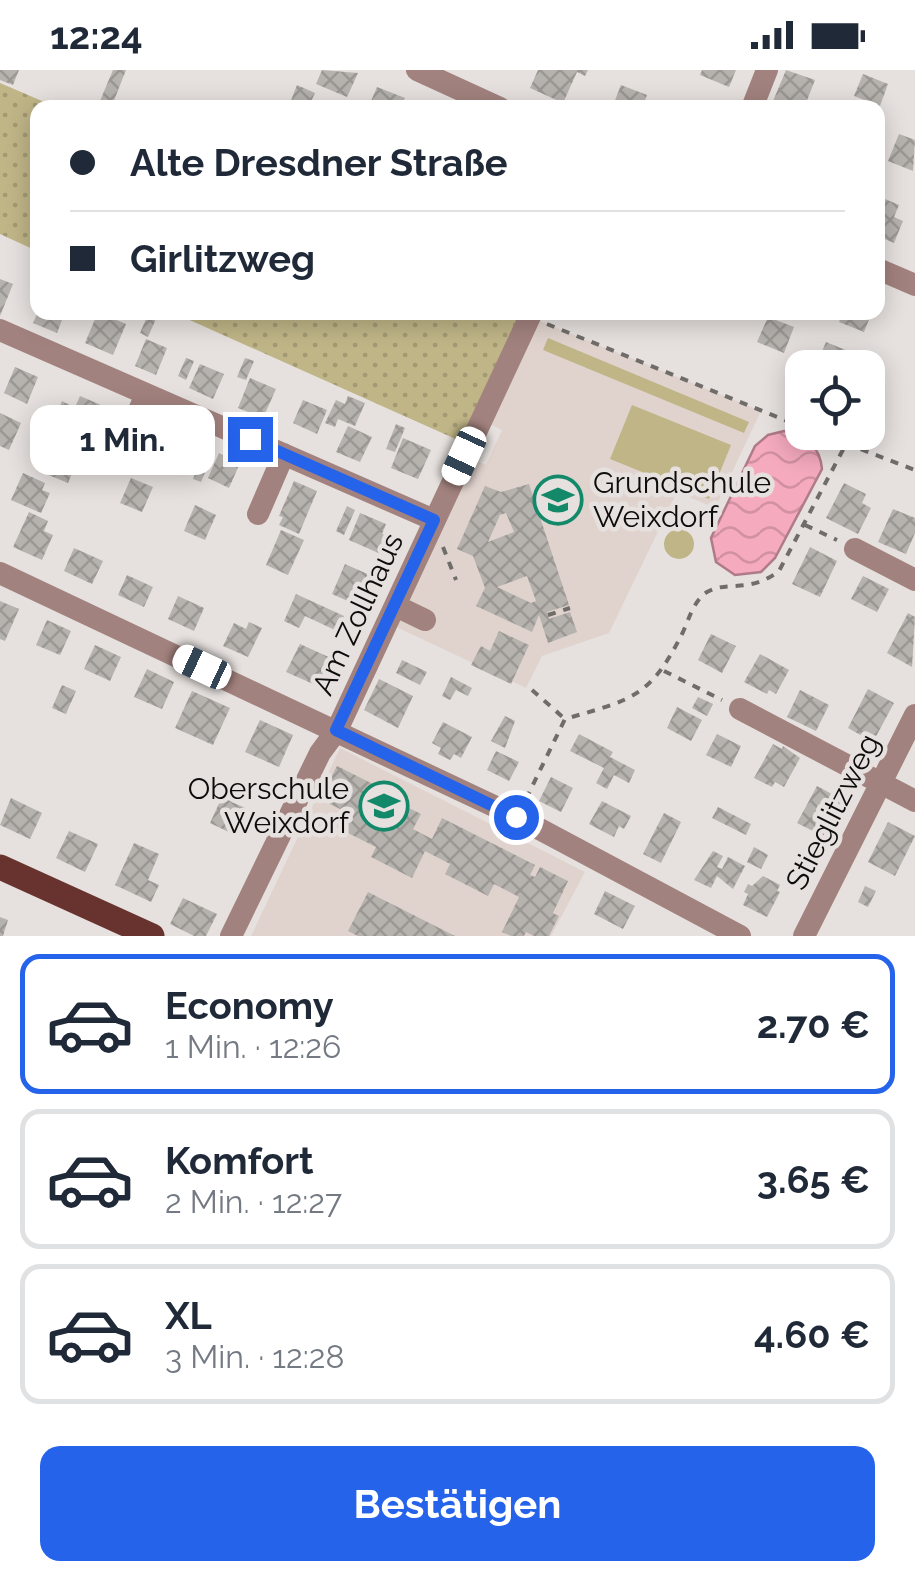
<!DOCTYPE html>
<html lang="de">
<meta charset="utf-8">
<style>
body{margin:0;font-family:Raleway,sans-serif;background:#f6f6f7;color:#1f2937;height:100vh;display:flex;flex-direction:column;font-size:38px;white-space:nowrap}
*{box-sizing:border-box;margin:0}
p{font-size:32px;color:#747a83}
.icon{flex:none;width:55px;height:55px;fill:none;stroke:currentColor;stroke-width:2;stroke-linecap:round;stroke-linejoin:round}
.map{position:relative;height:866px;overflow:hidden}
.drawer{display:flex;flex-direction:column;background:#fff;flex:1}
.drawer>*{flex:none}
.hud{position:absolute;left:30px;top:30px;width:855px;height:220px;border-radius:20px;box-shadow:0 5px 25px #0003;display:grid;align-content:center;height:220px;padding:0 40px;background:#fff}
.tools{position:absolute;left:785px;top:280px;display:grid;gap:20px}
.tools a{display:grid;place-items:center;width:100px;height:100px;border-radius:20px;background:#fff;box-shadow:0 5px 25px #0003;font-size:50px}
.end{position:absolute;width:45px;height:45px;margin:-22px;border:12px solid #2563eb;background:#fff;box-shadow:0 0 0 5px #fff}
.from{border-radius:50%}
.bubble{position:absolute;height:70px;border-radius:20px;background:#fff;box-shadow:0 5px 25px #0003;font-size:32px;font-weight:700;line-height:70px;text-align:center}
.car{position:absolute;width:30px;height:60px;margin:-30px -15px;border-radius:12px;box-shadow:0 0 8px 2px #0007;background:linear-gradient(#fff 24%,#345 0 40%,#fff 0 76%,#345 0 86%,#fff 0)}
.hud b{display:flex;align-items:center;gap:35px;height:95px;font-size:38px}
.hud b+b{border-top:2px solid #e0e1e3}
.hud i{width:25px;height:25px;background:#1f2937}
ul{padding:18px 0 0;list-style:none}
li{display:flex;align-items:center;gap:30px;height:140px;margin:0 20px 15px;padding:0 20px;border:5px solid #e0e1e3;border-radius:20px}
li div{flex:1}
li b{display:block;font-size:38px}
li em{font-style:normal;font-weight:700}
li.selected{border-color:#2563eb}
li>.icon{width:90px;height:90px;stroke-width:1.5}
.action{display:flex;gap:20px;margin-top:auto;padding:20px 40px}
.action a{flex:1;height:115px;border-radius:20px;background:#2563eb;color:#fff;font-size:40px;font-weight:700;line-height:115px;text-align:center}
.status{display:flex;justify-content:space-between;align-items:center;height:70px;padding:0 50px;background:#fff;direction:ltr}
.status svg{height:28px;fill:currentColor}
.map>svg:first-child{display:block}
.built{fill:#e0d3cd}
.grass{fill:url(#grass-dots)}
.park{fill:#bfb587}
.water{fill:url(#water-waves);stroke:#af7b88;stroke-width:2.5}
.building{fill:url(#building-cross-hatch);fill-rule:evenodd}
.lines{fill:none;stroke-linecap:round;stroke-linejoin:round}
.path{stroke:#6f6c6a;stroke-width:4;stroke-dasharray:8 8;stroke-linecap:butt}
.minor{stroke:#a2827e;stroke-width:22}
.major{stroke:#68332e;stroke-width:25}
.route{stroke:#2563eb;stroke-width:12}
.labels{text-anchor:middle;stroke-width:9;stroke-linejoin:round;paint-order:stroke}
.poi-label{font-size:30px;fill:#0d0c0b;stroke:#e6e1de;text-anchor:start}
.street-label{font-size:30px;fill:#0d0c0b;stroke:#e6e1de}
</style>
<div class="status"><b>12:24</b><svg viewBox="0 0 49 12"><path d="M0 12V9h3v3zM5 12V6h3v6zM10 12V3h3v9zM15 12V0h3v12zM26 1h20v11H26zM47 4h2v5h-2z"/></svg></div>
<div class="map">
<svg width="915" height="866" viewBox="0 0 915 866">
<defs>
<pattern id="grass-dots" width="8" height="8" patternUnits="userSpaceOnUse" patternTransform="scale(2.5)"><rect width="8" height="8" fill="#bfb587"/><path d="M2 2h.1M6 6h.1" fill="none" stroke="#a39a73" stroke-width="1.8" stroke-linecap="round"/></pattern>
<pattern id="water-waves" width="16" height="10" patternUnits="userSpaceOnUse" patternTransform="scale(2.5)"><rect width="16" height="10" fill="#f5aabe"/><path d="M0 5q4-4 8 0t8 0" fill="none" stroke="#d191a2"/></pattern>
<pattern id="building-cross-hatch" width="8" height="8" patternUnits="userSpaceOnUse" patternTransform="scale(2.5)"><rect width="8" height="8" fill="#b6b2ae"/><path d="M0 0l8 8M0 8l8-8" fill="none" stroke="#9b9894"/></pattern>
</defs>
<rect width="100%" height="100%" fill="#e6e1de"/>
<path class="built" d="M530 247 761 341 715 438 677 422 609 563 542 586 526 618 388 553 464 386 486 395 502 360 480 349Z
M340 678 585 802 551 866H251Z"/>
<path class="grass" d="M0 13 56 37 38 38 37 181 0 164Z
M520 242 469 375 174 243Z"/>
<path class="park" d="M548 268 749 352 744 363 543 280Z
M632 335 731 375 709 429 610 389Z
M664 474a15 15 0 1 1 30 0a15 15 0 1 1-30 0Z"/>
<path class="water" d="M784 361C806 364 820 377 822 399L775 488 761 502 735 505 716 492 711 468 755 376 768 365Z"/>
<path class="building" d="M0 0H19L13 15 0 10Z
M113 0H126L111 38H97Z
M322 0 358 3 347 27 316 14Z
M538 0H588L585 6 577 2 563 33 530 18Z
M702 0H736L729 17 700 5Z
M786 0 815 10 804 38 771 36Z
M863 4 888 14 880 36 854 26Z
M297 15 315 23 308 38H288Z
M621 15 647 25 642 38H612Z
M377 17 405 28 401 38H368Z
M899 64 915 70 913 101 888 91Z
M878 126 899 135 894 147 903 151 894 173 878 166Z
M0 209 13 214 0 246Z
M38 242H65L57 263 33 253Z
M98 242 126 254 113 285 85 273Z
M149 242H159L148 267 140 263Z
M843 242H872L864 262 839 252Z
M768 247 794 257 784 283 757 272Z
M146 269 167 278 156 305 135 296Z
M826 272 848 281 843 293 821 284Z
M186 288 194 291 186 310 178 306Z
M245 288 254 291 246 310 237 307Z
M200 294 224 304 213 329 189 318Z
M15 297 38 307 27 334 4 323Z
M250 308 276 319 263 348 238 338Z
M80 326 101 335 90 360 69 351Z
M348 326 365 333 355 356 338 349 335 357 325 353 336 330 345 334Z
M303 330 327 340 317 364 293 353Z
M62 331 72 336 61 360 52 356Z
M0 343 21 353 9 380 0 376Z
M141 352 151 357 154 352 178 362 166 391 141 380 145 372 134 367Z
M396 354 405 358 395 382 386 379Z
M348 356 372 367 360 392 336 382Z
M403 368 431 380 418 409 391 398Z
M57 377 79 386 68 413 46 404Z
M206 378 214 381 201 412 193 409Z
M219 383 240 393 229 418 208 408Z
M143 385 167 395 163 404 139 393Z
M23 403 45 413 42 420 50 423 41 443 11 430Z
M131 408 153 417 142 442 120 433Z
M294 411 317 421 299 464 279 455 283 447 279 446Z
M844 413 866 424 862 433 871 438 858 464 826 448Z
M529 414 569 535 547 542 548 545 549 549 570 542 577 562 548 573 539 545 532 562 476 536 485 518 473 486 457 479 485 416 501 422ZM506 443 514 462 488 472 500 445ZM527 506 536 531 531 533 497 517Z
M195 435 216 445 205 470 184 461Z
M347 436 355 440 344 465 336 461Z
M893 439 915 448V463L906 484 878 472Z
M29 442 48 451 44 461 53 465 42 490 13 477Z
M360 443 386 454 382 464 390 467 383 485 349 470Z
M281 460 304 470 288 505 266 495Z
M810 477 837 491 820 527 792 514Z
M74 478 103 491 92 514 64 501Z
M345 494 372 506 359 536 332 524Z
M127 505 153 517 144 537 118 525Z
M863 506 889 519 877 542 851 529Z
M296 524 344 546 337 561 305 546 299 558 284 551Z
M178 526 204 538 194 561 168 549Z
M0 531 19 539 5 571 0 569Z
M908 543 915 547 912 597 887 583Z
M47 550 71 561 60 585 36 575Z
M249 552 262 558 248 587 223 576 234 553 246 559Z
M499 561 529 575 511 614 471 595 481 576 490 581Z
M711 564 736 576 722 603 698 590Z
M300 574 333 589 320 617 286 602Z
M95 575 121 587 110 611 84 599Z
M760 584 789 600 776 624 769 620 767 624 744 612Z
M402 590 427 602 420 615 396 603Z
M147 599 174 612 162 639 134 627Z
M451 607 472 618 468 626 456 620 450 630 442 626Z
M379 609 413 626 398 658 364 640Z
M62 615 76 621 66 644 52 638Z
M868 619 894 633 873 672 848 658Z
M800 620 829 635 816 661 787 647Z
M192 621 230 638 213 675 175 658Z
M698 627 713 634 707 646 692 638Z
M677 637 702 650 691 671 667 658Z
M505 646 515 651 505 678 491 671Z
M260 650 293 665 279 697 245 682Z
M443 652 472 667 461 688 454 684 450 690 438 684 441 678 432 673Z
M579 664 613 682 610 687 635 700 629 713 614 705 607 719 596 713 604 698 570 681Z
M717 664 741 676 731 697 706 685Z
M773 674 782 679 783 676 800 688 784 717 775 712 772 717 754 708Z
M496 681 519 692 509 711 487 700Z
M337 696 383 719 381 724 421 744 413 759 432 769 442 748 535 795 530 805 535 807 540 797 568 811 553 843 559 846 549 866H534L526 862 524 866H511L502 862 519 827 494 814 488 826 445 804 450 794 425 781 412 808 371 787 376 777 336 757 344 741 320 729Z
M551 707 573 718 561 742 539 731Z
M817 716 843 730 823 766 797 753Z
M222 727 247 739 235 765 210 753Z
M11 728 42 743 30 769 0 755Z
M602 731 631 746 624 759 619 756 614 767 589 754Z
M718 737 751 754 746 765 712 748Z
M664 743 681 752 661 793 643 784Z
M888 752 915 766 895 806 868 792Z
M69 761 98 774 85 802 56 788Z
M134 773 159 784 148 810 159 815 151 832 115 815Z
M754 777 768 785 761 799 747 792Z
M713 781 723 786 717 797 722 799 728 787 745 796 733 819 717 806 711 818 694 810Z
M803 790 813 795 803 814 793 809Z
M763 806 780 815 777 821 780 822 767 847 743 835 748 824 744 822 748 814 752 816Z
M865 816 876 821 868 837 858 832Z
M605 821 635 836 623 859 594 844Z
M368 822 455 866H358L348 861Z
M183 828 217 844 206 866H194L170 854Z
M0 847 8 850 3 866H0Z"/>
<g class="lines">
<path class="path" d="M547 254 802 357
M816 362 915 400
M805 455 837 470
M443 477 456 510
M548 545 570 538
M664 601 722 630
M532 620 565 649
M526 729 565 649C633 629 650 628 683 562 689 549 694 530 707 522 728 510 749 524 779 501L846 374"/>
<path class="minor" d="M417 0 500 38
M752 38 767 0
M878 199 915 215
M0 260 434 450
M120 385 146 324
M258 444 284 384
M855 479 915 510
M0 503 517 747 740 866
M396 536 425 550
M740 639 915 731
M231 866 320 683 337 660 532 242
M804 866 915 645"/>
<path class="major" d="M0 797 152 866"/>
</g>
<g class="lines">
<path class="route" d="M250 369 434 450 336 660 516 747"/>
</g>
<defs>
<g id="school-ring" transform="scale(2.5)"><circle r="9.5" fill="#e6e1de" stroke="#13896a" stroke-width="1.5"/><path d="M0-5L7-2L0 1L-7-2ZM-4 1L0 2.5L4 1V4Q0 6-4 4Z" fill="#13896a"/></g>
</defs>
<g fill-rule="evenodd">
<use href="#school-ring" x="558" y="430"/>
<use href="#school-ring" x="384" y="736"/>
</g>
<g class="labels">
<g class="poi-label">
<text x="593" y="423">Grundschule<tspan x="593" dy="34">Weixdorf</tspan></text>
<text x="349" y="729" text-anchor="end">Oberschule<tspan x="349" dy="34">Weixdorf</tspan></text>
</g>
<g class="street-label">
<text transform="translate(358 544) rotate(-65)" y="10">Am Zollhaus</text>
<text transform="translate(833 742) rotate(-63)" y="10">Stieglitzweg</text>
</g>
</g>
</svg>
<div class="tools">
<a><svg class="icon" aria-label="locate" viewBox="0 0 24 24"><circle cx="12" cy="12" r="6"/><path d="M12 2v4M12 18v4M2 12h4M18 12h4"/></svg></a>
</div>
<i class="end from" style="left:516px;top:747px"></i>
<i class="end" style="left:250px;top:369px"></i>
<div class="bubble" style="left:30px;top:335px;width:185px">1 Min.</div>
<i class="car" style="left:464px;top:386px;rotate:205deg"></i>
<i class="car" style="left:202px;top:597px;rotate:295deg"></i>
<div class="hud">
<b><i class="from"></i>Alte Dresdner Straße</b>
<b><i></i>Girlitzweg</b>
</div>
</div>
<section class="drawer">
<ul>
<li class="selected"><svg class="icon" aria-label="car" viewBox="0 0 24 24"><path d="M5 17H2v-5l4-1 3-4h7l3 4 3 1v5h-3M9 17h6M6 11h13"/><circle cx="7" cy="17" r="2"/><circle cx="17" cy="17" r="2"/></svg><div><b>Economy</b><p>1 Min. · 12:26</p></div><em>2.70 €</em></li>
<li><svg class="icon" aria-label="car" viewBox="0 0 24 24"><path d="M5 17H2v-5l4-1 3-4h7l3 4 3 1v5h-3M9 17h6M6 11h13"/><circle cx="7" cy="17" r="2"/><circle cx="17" cy="17" r="2"/></svg><div><b>Komfort</b><p>2 Min. · 12:27</p></div><em>3.65 €</em></li>
<li><svg class="icon" aria-label="car" viewBox="0 0 24 24"><path d="M5 17H2v-5l4-1 3-4h7l3 4 3 1v5h-3M9 17h6M6 11h13"/><circle cx="7" cy="17" r="2"/><circle cx="17" cy="17" r="2"/></svg><div><b>XL</b><p>3 Min. · 12:28</p></div><em>4.60 €</em></li>
</ul>
<div class="action"><a>Bestätigen</a></div>
</section>
